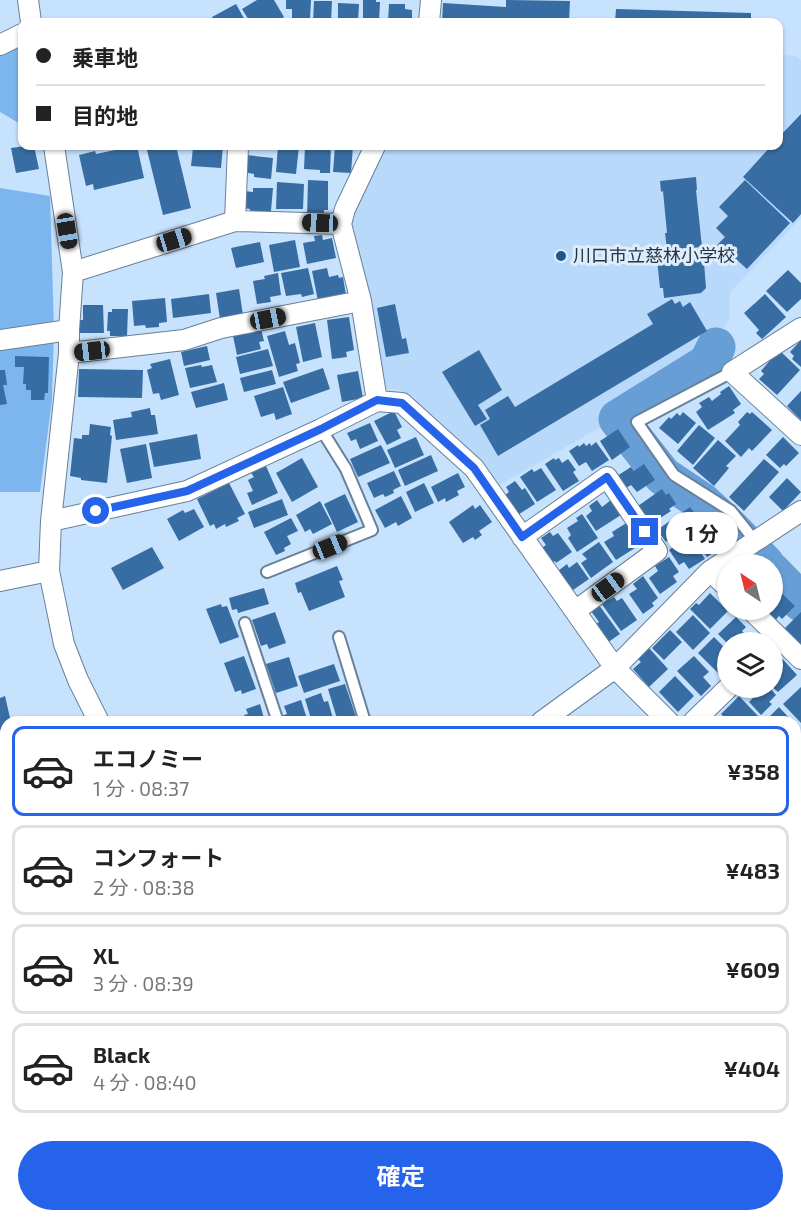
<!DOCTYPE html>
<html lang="ja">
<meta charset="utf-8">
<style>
body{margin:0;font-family:"Exo 2","Noto Sans JP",sans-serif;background:#f6f6f6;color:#222;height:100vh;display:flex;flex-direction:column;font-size:22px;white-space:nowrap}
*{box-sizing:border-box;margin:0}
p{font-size:20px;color:#767676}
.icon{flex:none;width:33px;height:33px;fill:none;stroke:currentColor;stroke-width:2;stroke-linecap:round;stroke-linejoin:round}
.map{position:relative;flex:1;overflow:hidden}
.sheet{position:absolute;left:0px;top:716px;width:801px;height:506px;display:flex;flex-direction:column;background:#fff;border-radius:18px 18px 0 0;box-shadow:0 2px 4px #0004}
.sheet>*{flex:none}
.hud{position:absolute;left:18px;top:18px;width:765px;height:132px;border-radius:12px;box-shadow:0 2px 4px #0004;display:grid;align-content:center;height:132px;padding:0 18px;background:#fff}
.needle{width:39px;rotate:325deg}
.fabs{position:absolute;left:717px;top:554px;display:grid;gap:12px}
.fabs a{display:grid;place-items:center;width:66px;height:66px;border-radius:50%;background:#fff;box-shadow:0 2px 4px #0004;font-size:30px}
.end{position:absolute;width:27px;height:27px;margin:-14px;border:8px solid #2563eb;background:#fff;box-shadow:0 0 0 3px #fff}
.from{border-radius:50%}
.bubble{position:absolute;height:42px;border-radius:21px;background:#fff;box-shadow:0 2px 4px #0004;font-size:20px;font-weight:700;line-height:42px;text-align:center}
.car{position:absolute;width:18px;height:36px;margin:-18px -9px;border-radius:8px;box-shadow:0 0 4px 2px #0007;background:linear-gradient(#222 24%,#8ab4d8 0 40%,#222 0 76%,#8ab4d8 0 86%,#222 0)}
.hud b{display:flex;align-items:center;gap:21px;height:57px;font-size:22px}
.hud b+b{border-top:2px solid #e0e0e0}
.hud i{width:15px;height:15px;background:#222}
ul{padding:10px 0 0;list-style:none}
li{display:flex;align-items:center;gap:18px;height:90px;margin:0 12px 9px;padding:0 6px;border:3px solid #e0e0e0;border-radius:12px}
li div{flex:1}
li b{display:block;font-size:22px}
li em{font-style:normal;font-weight:700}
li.active{border-color:#2563eb}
li>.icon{width:54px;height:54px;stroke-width:1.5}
.action{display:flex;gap:12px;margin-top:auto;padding:12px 18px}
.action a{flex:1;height:69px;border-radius:36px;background:#2563eb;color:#fff;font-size:24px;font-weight:700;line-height:69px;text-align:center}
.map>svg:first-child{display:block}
.built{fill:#b9d9fb}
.forest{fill:#7db5ee}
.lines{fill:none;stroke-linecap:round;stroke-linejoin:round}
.river{stroke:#679ed6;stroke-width:39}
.building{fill:#376da2}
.lane-casing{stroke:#688099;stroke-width:14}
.street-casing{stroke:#688099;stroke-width:22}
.lane{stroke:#fff;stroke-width:10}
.street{stroke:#fff;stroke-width:20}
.route{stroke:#2563eb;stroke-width:8}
.poi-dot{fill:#1b588e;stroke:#ddedfe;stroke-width:2}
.labels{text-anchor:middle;stroke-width:6;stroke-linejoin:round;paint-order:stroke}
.poi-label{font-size:18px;fill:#28323d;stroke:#ddedfe;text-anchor:start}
</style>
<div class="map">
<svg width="801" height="1220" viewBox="0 0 801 1220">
<rect width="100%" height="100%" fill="#c7e2fd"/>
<path class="built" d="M779 54 796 56 801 60V218L730 292 729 321 710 344 706 357 613 420 498 486 475 458 440 422 400 390 382 388 350 220 385 146H778Z"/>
<path class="forest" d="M22 42V125L0 112V53Z
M0 188 50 196 54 329 52 400 40 492H0Z"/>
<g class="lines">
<path class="river" d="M716 347 708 363 618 419 663 476 702 502 731 529 765 564
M772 572 801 602"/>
</g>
<path class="building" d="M257 0H274L284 17 275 22H250L242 9Z
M286 0H311L310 19H306V22L292 21V9H286Z
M363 0H376V2H380L379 22H363Z
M506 0 570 1 569 22H442L443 3 506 7Z
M314 1H332L331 22H313Z
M338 3 359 4 358 22H338Z
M236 4 246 22H215L212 17Z
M389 4H405V9L412 10V22H388Z
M616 9 751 13V22H615Z
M801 114V214L793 223 743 177 771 146H778V138Z
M26 146H34L39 169 16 173 11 148Z
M134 146H137L144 178 94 190 93 184 86 186 79 155 95 151 96 154Z
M146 146H176L191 208 163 215Z
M202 146H223L221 168 191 166 193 148H201Z
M278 146H299L296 174 276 172Z
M305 146H331L330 173H320V170L304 169Z
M335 146H353L351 173 333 172Z
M246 155 273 158 271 179 254 177V174L243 172Z
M696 177 697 190H696L702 247 667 250 665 233H667L663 191 661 192 660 181Z
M308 180 328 181V210H324V218H307Z
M745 180 790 223 747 269 727 251 721 257 717 249V245L725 237 716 228 728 216 719 207Z
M277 182 304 184 303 209H276Z
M253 188H273L271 211H264V215L250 214V209L243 208 244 191 253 192Z
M322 235 323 240 332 238 336 258 307 264 303 243 315 241 314 236Z
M295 240 300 267 274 272 269 245Z
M260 242 264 262 236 268 231 248Z
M703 250 706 288 701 293 664 298 663 288H660L657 260 691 256 690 251Z
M308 268 314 294 302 297 301 294 286 296 281 273Z
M327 268 329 277 338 275 339 278 343 277 346 295 318 301 312 271Z
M788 270 801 283V299L787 312 766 291Z
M278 273 281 295 270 297 271 302 257 304 253 281 265 279 264 276Z
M239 289 243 315 220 319 216 293Z
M209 294 211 313 173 318 171 299Z
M765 294 786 317 762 339 756 333 759 330 744 313Z
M165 298 167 322 159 323V327L146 328 145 325 134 326 132 301Z
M672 299 675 304 680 301 683 307 690 302 707 331 498 456 480 425 490 419 485 410 508 396 515 407 653 324 647 314Z
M395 304 402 339 406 338 409 353 386 357 377 308Z
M83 305H103L104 333H80V320H83Z
M112 309H128L127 336H110V331H107L108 312H112Z
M349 317 354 350 346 352 347 357 332 359 327 320Z
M315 323 322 357 303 362 296 327Z
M261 329 264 341 259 342 261 349 237 355 233 336Z
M285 331 289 345 295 343 300 363 296 364 298 371 279 377 267 336Z
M801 340V367L792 359 794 356 790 352Z
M207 346 210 360 184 366 181 352Z
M268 349 273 366 240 374 236 357Z
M479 350 502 390 478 405 487 419 475 426 442 372Z
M779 350 800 370 777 395 759 379 764 374 761 371Z
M15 356 49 357 48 393H45L44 400H31V390H26V384H23L24 367H15Z
M170 359 179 395 161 400 159 393 153 394 147 370 152 368 150 364Z
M201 365 202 367 212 365 217 382 190 388 185 368Z
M323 368 330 389 291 403 283 382Z
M79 369 143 370 142 398 78 397Z
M0 370H5L7 385H3L7 404 0 405Z
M272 370 276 384 244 392 240 378Z
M358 371 363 398 342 402 337 375Z
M224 383 228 400 196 408 191 392Z
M729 386 741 404 733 410 735 413 708 430 696 412 702 407 699 403 709 397 712 401 721 394 720 392Z
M283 387 292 414 276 420 274 413 261 417 254 396Z
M801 391V420L787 406Z
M150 408 151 415H155L158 434 116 440 113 420 132 417 131 412Z
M394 411 402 427 397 430 401 438 387 445 374 421Z
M683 412 696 423 678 444 659 428 669 417 671 419 677 413 680 416Z
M747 412 750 414 752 412 772 430 752 451 749 448 741 457 725 441 740 425 738 422Z
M370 423 378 441 360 449 356 439 351 441 347 433Z
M90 424 111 427 110 435 112 436 107 483 81 480V478L70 476 74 438 82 439V435H89Z
M699 425 715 438 693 465 677 451Z
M618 429 630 447 612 460 600 441Z
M197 434 201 459 154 467 149 443Z
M416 437 424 455 395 468 387 450Z
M783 437 799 453 786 466 784 464 780 468 766 455Z
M718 440 736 456 726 466 729 468 714 486 693 468Z
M596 442 609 460 592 471 586 462 579 466 569 451 578 445 579 447 584 443 586 446 590 443 591 446Z
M146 444 152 478 127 483 120 449Z
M381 445 390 463 358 477 350 459Z
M431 455 438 471 405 486 398 470Z
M302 458 318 487 292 502 276 473Z
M554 458 555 460 559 458 562 463 568 459 576 470 573 472 579 481 563 491 545 464Z
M764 459 779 472 744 511 729 497Z
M644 464 655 480 637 492 631 485 626 488 617 476 631 467 634 471Z
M266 466 278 493 252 505 247 493 253 491 248 480 254 477 251 473Z
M541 468 556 490 537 502 520 477 532 469 534 472Z
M394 471 401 486 393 490 394 493 385 497 383 494 374 498 367 483Z
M458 473 465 487 457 491 459 495 446 502 445 498 438 502 431 487Z
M787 478 801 492 783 511 769 497Z
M515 481 522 490 525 488 535 504 516 516 503 497 509 492 506 487Z
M229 483 245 514 237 518 239 521 226 527 225 524 216 529 214 524 210 526 197 499Z
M424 483 434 503 415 512 406 492Z
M662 489 666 495 669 493 676 504 669 509 671 511 651 524 638 506Z
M345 494 358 522 337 532 324 504Z
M401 496 412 518 398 526 396 522 385 528 375 510Z
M282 499 288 515 254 528 248 512Z
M597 500 602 507 611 500 621 515 596 531 586 516 592 511 589 506Z
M320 501 332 524 313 534 310 529 305 532 296 515Z
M473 505 475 509 480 505 492 522 479 531 482 535 475 540 473 537 463 543 449 522Z
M690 507 699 519 689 526 691 529 679 538 676 535 666 542 657 530Z
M194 509 204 527 179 541 167 519 183 510 185 513Z
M582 514 598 538 577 552 568 538 571 535 567 528 578 521 576 518Z
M291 518 298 531 287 536 291 544 284 548 285 551 276 555 264 532Z
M628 522 640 540 633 544 635 548 616 560 604 542 614 536 612 532Z
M712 524 726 544 707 557 692 535 704 527 705 529Z
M550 532 553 536 558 533 572 552 556 563 555 561 548 565 537 551 546 545 541 538Z
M681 541 686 547 694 542 705 559 689 569 684 562 679 565 669 550Z
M599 542 613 562 591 578 581 563 587 559 582 554Z
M152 547 164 568 123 590 111 568Z
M669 557 679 572 673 576 677 582 660 594 649 578 658 571 655 566Z
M577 562 589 579 573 590 569 584 563 588 558 571 567 564 569 568Z
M337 566 343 580 339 581 345 597 309 611 301 592 298 593 295 583Z
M643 576 658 598 652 603 654 606 643 614 629 594 637 589 633 584Z
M774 586 795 606 782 619 779 616 775 621 762 609H772V588Z
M264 588 269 604 238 613 237 609 232 610 229 598Z
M710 593 728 611 710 629 690 609 696 603 699 605Z
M614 597 617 601 622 598 637 620 621 631 601 603 608 598 609 600Z
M221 604 222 607 227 606 239 637 220 644 206 609Z
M599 605 620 634 604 645 592 627 599 622 591 611Z
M275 612 286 643 269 649 267 644 261 646 252 620Z
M801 612V649L783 630Z
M693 615 710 633 693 650 676 632Z
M736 617 746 627 742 631 751 640 749 642H726L718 634Z
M670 630 682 642 664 660 652 648Z
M714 637 728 651V655L726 656 728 658V666L719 674 698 653Z
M649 648 668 669 649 687 633 669 641 662 638 659Z
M244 656 256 689 242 694 241 690 235 692 224 663Z
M694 656 709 672 703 677 711 686 701 696 677 671Z
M780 656 797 675 778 692 772 687V663Z
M289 657 298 686 276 693 266 664Z
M334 664 340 681 304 693 298 676Z
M675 676 694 696 678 712 659 692Z
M345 684 356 717 338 722 328 689Z
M752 687H769L776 695 769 702 772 704 761 715 749 702 753 698 747 692Z
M801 687V723L783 704Z
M321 693 324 702 328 701 334 722H312L305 699Z
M5 696 11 722H6V729L0 730V698Z
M739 696 760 718 757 722H728L721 714Z
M301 700 308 722H283L281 716 287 714 284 706Z
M260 704 265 722H246L244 715 248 714 246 709Z
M779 707 793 722H764Z
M0 760 6 768V783L0 787Z
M796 765 801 771V794L795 799V766Z
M801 811V847L799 849 795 844V815Z
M0 851 6 860V874L0 879Z
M0 946 6 950V972L2 979 0 978Z
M6 993V1023L0 1019V1003Z
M3 1114 6 1117V1162L0 1157V1117Z
M254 1215H272L273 1220H251L250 1216Z
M299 1215H320L321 1220H300Z
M323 1215H346L348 1220H324Z
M349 1215H370L372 1220H351Z
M434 1215H461L454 1220H437Z
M557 1215H588L589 1220H558Z"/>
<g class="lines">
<g class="lane-casing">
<path id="lane" d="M732 372 637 422 674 475 731 511 755 541
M267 572 372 530 346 469 321 429
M245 623 278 722
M339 637 365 722
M0 935 6 939
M290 1216 291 1220"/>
</g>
<g class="street-casing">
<path id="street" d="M28 0 31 22
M429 22 431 0
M0 45 22 34
M54 146 73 272 69 330V353L51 521 49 571 64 644 78 680 99 722
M375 146 345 209 341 224 361 301 377 401
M235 221 238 146
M73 272 235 221 341 224
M801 328 732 372 801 435
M0 340 69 330
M69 353 184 340 221 328 361 301
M51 521 187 491 321 429 377 401 402 403 474 468 615 668 669 722
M522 537 607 477 657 551 575 611
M710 571 728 588
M0 581 49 571
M750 609 801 659
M541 722 615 668 710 571 801 511
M693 722 729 687
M795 751 801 745
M0 845 6 841
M795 867 801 885
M0 1047 6 1052
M0 1103 6 1096
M94 1215 98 1220
M388 1215 390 1220
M547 1215 548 1220
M634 1215 635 1220
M485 1220 502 1215"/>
</g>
<use href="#lane" class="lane"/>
<use href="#street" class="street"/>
</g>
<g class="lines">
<path class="route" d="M96 511 187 491 321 429 377 400 402 403 474 468 522 537 607 477 645 532"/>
</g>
<circle class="poi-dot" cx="561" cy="256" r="6"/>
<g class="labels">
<g class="poi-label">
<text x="573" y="262">川口市立慈林小学校</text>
</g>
</g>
</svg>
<div class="fabs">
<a><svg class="needle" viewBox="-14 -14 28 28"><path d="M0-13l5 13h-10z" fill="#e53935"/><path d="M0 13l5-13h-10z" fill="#767676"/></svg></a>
<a><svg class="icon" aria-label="layers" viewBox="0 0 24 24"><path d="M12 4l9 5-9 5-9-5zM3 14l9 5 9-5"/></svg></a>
</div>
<i class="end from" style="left:96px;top:511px"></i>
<i class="end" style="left:645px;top:532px"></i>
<div class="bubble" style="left:666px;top:512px;width:72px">1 分</div>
<i class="car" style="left:320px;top:223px;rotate:272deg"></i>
<i class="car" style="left:67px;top:231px;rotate:171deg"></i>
<i class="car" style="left:174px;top:240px;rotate:73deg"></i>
<i class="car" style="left:268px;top:319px;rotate:79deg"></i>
<i class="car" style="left:92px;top:351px;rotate:263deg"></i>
<i class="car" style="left:330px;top:547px;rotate:68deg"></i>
<i class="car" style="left:608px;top:587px;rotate:54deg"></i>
<div class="hud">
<b><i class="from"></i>乗車地</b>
<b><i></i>目的地</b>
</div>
<section class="sheet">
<ul>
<li class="active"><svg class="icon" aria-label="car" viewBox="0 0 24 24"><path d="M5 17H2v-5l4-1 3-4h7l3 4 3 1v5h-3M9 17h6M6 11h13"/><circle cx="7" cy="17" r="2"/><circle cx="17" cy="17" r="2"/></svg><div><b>エコノミー</b><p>1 分 · 08:37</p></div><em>¥358</em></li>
<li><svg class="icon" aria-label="car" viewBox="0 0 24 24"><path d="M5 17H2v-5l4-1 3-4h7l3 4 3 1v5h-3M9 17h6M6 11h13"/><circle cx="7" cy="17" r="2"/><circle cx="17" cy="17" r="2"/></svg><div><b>コンフォート</b><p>2 分 · 08:38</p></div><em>¥483</em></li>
<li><svg class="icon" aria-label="car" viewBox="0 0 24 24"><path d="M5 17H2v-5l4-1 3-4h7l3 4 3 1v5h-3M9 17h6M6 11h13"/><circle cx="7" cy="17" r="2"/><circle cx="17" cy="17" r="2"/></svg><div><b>XL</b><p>3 分 · 08:39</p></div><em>¥609</em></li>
<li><svg class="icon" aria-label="car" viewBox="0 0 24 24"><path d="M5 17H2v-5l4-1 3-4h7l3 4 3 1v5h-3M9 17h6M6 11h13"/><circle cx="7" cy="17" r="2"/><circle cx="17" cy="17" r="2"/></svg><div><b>Black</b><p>4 分 · 08:40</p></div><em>¥404</em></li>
</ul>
<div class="action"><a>確定</a></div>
</section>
</div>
